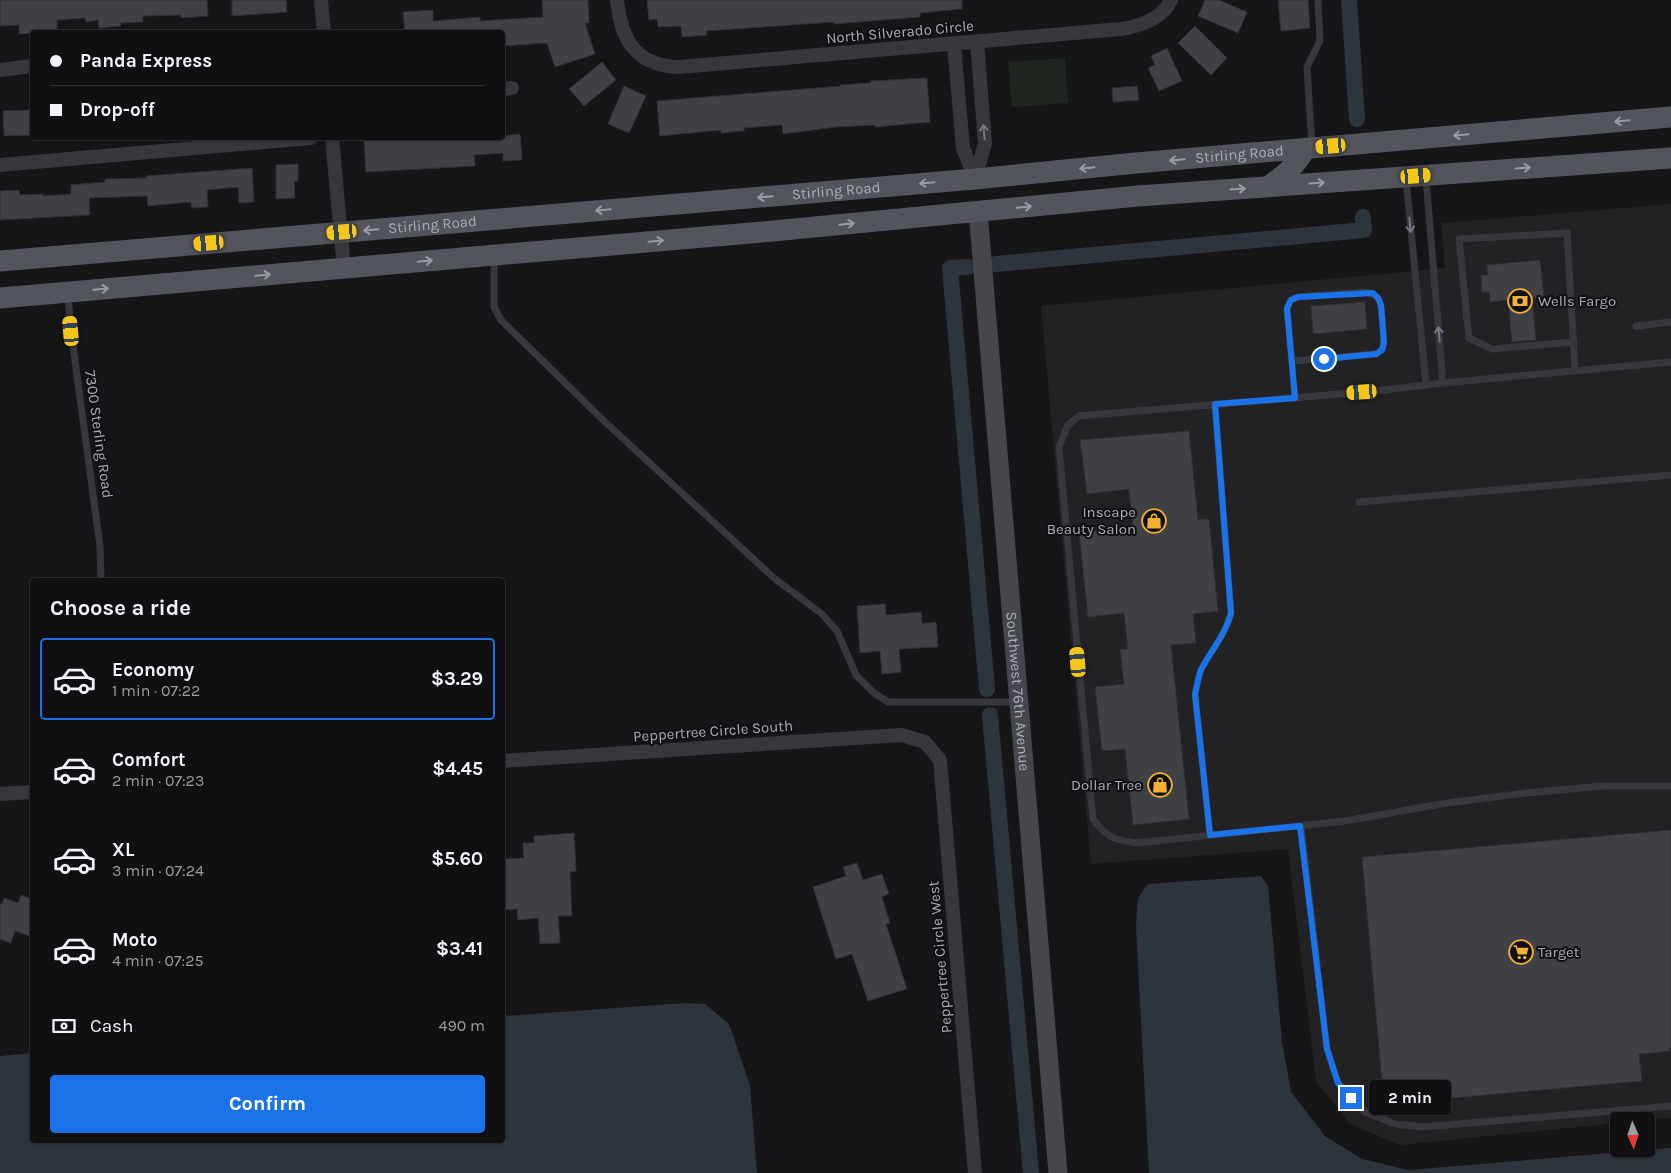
<!DOCTYPE html>
<meta charset="utf-8">
<style>
body{margin:0;font-family:Karla,sans-serif;background:#1e1e20;color:#f1f3f6;height:100vh;display:flex;flex-direction:column;font-size:19px;white-space:nowrap}
*{box-sizing:border-box;margin:0}
p{font-size:16px;color:#9c9d9f}
.icon{flex:none;width:28px;height:28px;fill:none;stroke:currentColor;stroke-width:2;stroke-linecap:round;stroke-linejoin:round}
.map{position:relative;flex:1;overflow:hidden}
.side{position:absolute;left:30px;top:578px;width:475px;height:565px;display:flex;flex-direction:column;background:#101012;border-radius:5px;box-shadow:0 1px 4px #0004,0 0 0 1px #303032}
.side>*{flex:none}
.guide{position:absolute;left:30px;top:30px;width:475px;height:110px;border-radius:5px;box-shadow:0 1px 4px #0004,0 0 0 1px #303032;display:grid;align-content:center;height:110px;padding:0 20px;background:#101012}
.needle{width:32px;rotate:177deg}
.tools{position:absolute;left:1610px;top:1112px;display:grid;gap:10px}
.tools a{display:grid;place-items:center;width:45px;height:45px;border-radius:5px;background:#101012;box-shadow:0 1px 4px #0004,0 0 0 1px #303032;font-size:25px}
.end{position:absolute;width:22px;height:22px;margin:-11px;border:6px solid #1a73e8;background:#fff;box-shadow:0 0 0 2px #fff}
.from{border-radius:50%}
.bubble{position:absolute;height:35px;border-radius:5px;background:#101012;box-shadow:0 1px 4px #0004,0 0 0 1px #303032;font-size:16px;font-weight:700;line-height:35px;text-align:center}
.car{position:absolute;width:15px;height:30px;margin:-15px -8px;border-radius:6px;box-shadow:0 0 4px 1px #0007;background:linear-gradient(#f5c518 24%,#345 0 40%,#f5c518 0 76%,#345 0 86%,#f5c518 0)}
.guide b{display:flex;align-items:center;gap:18px;height:48px;font-size:19px}
.guide b+b{border-top:1px solid #303032}
.guide i{width:12px;height:12px;background:#f1f3f6}
ul{padding:0;list-style:none}
li{display:flex;align-items:center;gap:15px;height:82px;margin:0 10px 8px;padding:0 10px;border:2px solid transparent;border-radius:5px}
li div{flex:1}
li b{display:block;font-size:19px}
li em{font-style:normal;font-weight:700}
li.selected{border-color:#1a73e8}
li>.icon{width:45px;height:45px;stroke-width:1.5}
h2{padding:0 20px;font-size:22px;line-height:60px}
.pay{display:flex;align-items:center;gap:12px;height:55px;padding:0 20px;font-size:19px}
.pay p{margin-inline-start:auto}
.action{display:flex;gap:10px;margin-top:auto;padding:10px 20px}
.action a{flex:1;height:58px;border-radius:5px;background:#1a73e8;color:#fff;font-size:20px;font-weight:700;line-height:58px;text-align:center}
.map>svg:first-child{display:block}
.built{fill:#222225}
.green{fill:#1e261f}
.water{fill:#2c353c}
.lines{fill:none;stroke-linecap:round;stroke-linejoin:round}
.canal{stroke:#2c353c;stroke-width:16}
.building{fill:#404145;stroke:#303034}
.lane{stroke:#37383d;stroke-width:7}
.street{stroke:#37383d;stroke-width:14}
.secondary{stroke:#45474d;stroke-width:19}
.primary{stroke:#53555c;stroke-width:21}
.oneway{stroke:#979ba6}
.oneway2{stroke:#757881}
.route{stroke:#1a73e8;stroke-width:6}
.labels{text-anchor:middle;stroke-width:4;stroke-linejoin:round;paint-order:stroke}
.street-label{font-size:15px;fill:#a8adb8;stroke:#111113}
.poi-label{font-size:15px;fill:#a8adb8;stroke:#111113;text-anchor:start}
</style>
<div class="map">
<svg width="1671" height="1173" viewBox="0 0 1671 1173">
<rect width="100%" height="100%" fill="#161618"/>
<path class="built" d="M1671 204V1118L1619 1121V1123L1400 1145 1350 1124 1316 1081 1288 849 1091 864 1041 306 1445 268 1441 223Z"/>
<path class="green" d="M1065 58 1068 103 1012 107 1008 62Z"/>
<path class="water" d="M1261 876 1268 886 1282 1042 1291 1092 1325 1136 1362 1159 1408 1170 1671 1148V1173H1149L1136 926 1138 898 1148 884Z
M685 1003 705 1004 729 1024 750 1085 757 1173H0V1056L32 1053V1140H502L503 1016Z"/>
<g class="lines">
<path class="canal" d="M1349 0 1357 119
M996 264 1364 230 1363 217
M968 267 950 268 987 689
M990 715 1031 1173"/>
</g>
<path class="building" d="M0 0H207L208 16 181 18V15L143 16V22L120 23 121 26 99 28 98 20 86 22 85 18 57 20V31L19 34V25L0 26Z
M232 0H286L287 12 232 16Z
M542 0H588L589 23H585L595 54 555 67 547 43 502 46V32H405L403 12 433 10V21L480 17V21L543 17Z
M647 0H962V9L920 13V17L859 22 834 24V22L706 31 707 35 682 37 681 26 658 27 657 19 649 20Z
M1205 0H1219L1247 12 1238 33 1198 16Z
M1278 0H1308L1310 28 1281 31Z
M1195 26 1227 58 1211 75 1178 43Z
M1167 48 1182 81 1159 91 1148 68 1155 65 1151 56Z
M602 62 616 80 584 106 569 89Z
M927 78 930 122 875 127 874 125 836 127 783 134 782 125 744 128V131L721 133V130L660 136 657 101 841 86 840 85 871 83V81Z
M624 86 646 96 629 133 608 124Z
M1137 86 1139 100 1113 102 1112 88Z
M32 110V135L4 136 3 111Z
M520 134 522 160 503 161V153L474 155 475 166 366 172 364 138H502V136Z
M298 164V181H294L295 198 276 199V165Z
M252 168 254 202 239 203 238 187 207 190 208 207 192 208 191 202 148 206 147 196 89 198 90 215 0 220V191L19 190 20 195 43 194V196L71 194V185L105 182V179L146 178V176Z
M1540 260 1544 297 1532 298 1536 340 1512 342 1508 300 1490 302 1489 292H1482L1481 275H1488L1487 265Z
M1365 302 1367 329 1313 334 1311 306Z
M1189 431 1198 520 1209 519 1218 611 1193 614 1196 643 1171 645 1189 819 1133 825 1125 749 1102 751 1095 687 1124 684 1120 649H1128L1124 613 1088 617 1079 532 1133 526 1129 489 1087 494 1080 440Z
M885 604 886 615 921 612 922 624 936 622 938 647 899 649 901 672 882 674 880 651 860 653 857 606Z
M1671 830V1047L1669 1048 1670 1051 1639 1054 1642 1081 1384 1104 1362 857Z
M574 833 576 871 570 872 572 916H558L560 943 540 944 538 918 518 920 517 909 502 910V859L524 858 523 843H534V836Z
M857 863 863 880 882 874 889 894 882 897 890 923 886 924 907 989 868 1001 852 954 836 959 813 887 846 876 843 867Z
M21 895 32 899V937L15 931 11 943 0 939V904H2L4 898 18 903Z"/>
<g class="lines">
<path class="lane" d="M1312 146 1307 67 1320 41 1318 0
M1406 179 1426 384
M1426 179 1443 383
M494 258V307L501 320 603 420 774 578 822 614 837 631 856 675 874 693 888 702H1018
M68 295 71 331 100 546 101 580
M1636 326 1671 322
M1574 342 1492 349 1469 338 1459 239 1567 233 1575 370
M1292 361 1376 354C1378 353 1381 350 1382 349 1385 343 1382 303 1378 298 1374 293 1369 293 1364 292L1298 297 1291 300 1287 308 1295 398
M1671 362 1443 383 1375 391 1079 416 1068 425 1059 447 1093 819C1108 838 1113 840 1137 843L1345 821 1447 803 1526 793 1603 786H1671
M1359 502 1671 475
M1301 826 1327 1049 1338 1083 1365 1112 1395 1124 1423 1127 1671 1106
M1210 835 1195 694C1197 686 1198 677 1201 670 1211 649 1225 637 1231 613L1215 404"/>
<path class="street" d="M321 0 324 32
M617 0C621 40 636 66 679 67L1121 29C1141 26 1162 19 1171 0
M954 44 963 148 975 179
M0 70 32 66
M502 89 512 88
M332 138 344 268
M0 165 311 138
M975 179 985 143 977 42
M502 761 902 735 925 742 940 760 975 1173
M0 794 32 792"/>
<path class="secondary" id="s1" d="M978 211 1058 1173"/>
<g class="primary">
<path d="M1269 186C1284 175 1296 166 1305 149"/>
<path id="s2" d="M0 261 975 179 1136 163 1671 117"/>
<path d="M0 298 762 232 1138 196 1671 158"/>
</g>
</g>
<defs><path id="oneway-shaft" d="M-6 0H5M1.5-3L5.5 0L1.5 3" fill="none" stroke-width="1.6" stroke-linecap="round" stroke-linejoin="round" transform="scale(1.25)"/></defs>
<g class="oneway">
<use href="#oneway-shaft" transform="translate(1622 121) rotate(175)"/>
<use href="#oneway-shaft" transform="translate(1461 135) rotate(175)"/>
<use href="#oneway-shaft" transform="translate(1177 160) rotate(175)"/>
<use href="#oneway-shaft" transform="translate(1087 168) rotate(174)"/>
<use href="#oneway-shaft" transform="translate(1523 168) rotate(-4)"/>
<use href="#oneway-shaft" transform="translate(927 183) rotate(175)"/>
<use href="#oneway-shaft" transform="translate(1317 183) rotate(-4)"/>
<use href="#oneway-shaft" transform="translate(1238 189) rotate(-4)"/>
<use href="#oneway-shaft" transform="translate(765 197) rotate(175)"/>
<use href="#oneway-shaft" transform="translate(1024 207) rotate(-5)"/>
<use href="#oneway-shaft" transform="translate(603 210) rotate(175)"/>
<use href="#oneway-shaft" transform="translate(847 224) rotate(-6)"/>
<use href="#oneway-shaft" transform="translate(371 230) rotate(175)"/>
<use href="#oneway-shaft" transform="translate(656 241) rotate(-5)"/>
<use href="#oneway-shaft" transform="translate(425 261) rotate(-5)"/>
<use href="#oneway-shaft" transform="translate(263 275) rotate(-5)"/>
<use href="#oneway-shaft" transform="translate(101 289) rotate(-5)"/>
</g>
<g class="oneway2">
<use href="#oneway-shaft" transform="translate(984 132) rotate(-95)"/>
<use href="#oneway-shaft" transform="translate(1410 225) rotate(85)"/>
<use href="#oneway-shaft" transform="translate(1439 334) rotate(-95)"/>
</g>
<g class="lines">
<path class="route" d="M1324 359 1376 354 1382 350 1384 343 1381 305 1378 298 1373 293 1298 297 1291 300 1287 308 1295 398 1215 404 1231 613C1225 636 1211 650 1201 670 1198 677 1197 686 1195 694L1210 835 1300 826 1327 1049 1338 1083 1351 1098"/>
</g>
<defs>
<g id="bank-ring" transform="scale(1.25)"><circle r="9.5" fill="#111113" stroke="#f2b134" stroke-width="1.5"/><path d="M-6-4H6V4H-6ZM0-2.3a2.3 2.3 0 1 0 0 4.6a2.3 2.3 0 1 0 0-4.6Z" fill="#f2b134"/></g>
<g id="shop-ring" transform="scale(1.25)"><circle r="9.5" fill="#111113" stroke="#f2b134" stroke-width="1.5"/><path d="M-5-2.5h2.3a2.7 3.5 0 0 1 5.4 0H5L5.5 6h-11ZM-1.5-2.5h3a1.5 2.3 0 0 0-3 0Z" fill="#f2b134"/></g>
<g id="supermarket-ring" transform="scale(1.25)"><circle r="9.5" fill="#111113" stroke="#f2b134" stroke-width="1.5"/><path d="M-6-5.5h2.5l.6 2H6L4.5 2H-2.5L-4.4-4H-6ZM-1.5 3.2a1.3 1.3 0 1 0 .1 0ZM3 3.2a1.3 1.3 0 1 0 .1 0Z" fill="#f2b134"/></g>
</defs>
<g fill-rule="evenodd">
<use href="#bank-ring" x="1520" y="301"/>
<use href="#shop-ring" x="1154" y="521"/>
<use href="#shop-ring" x="1160" y="785"/>
<use href="#supermarket-ring" x="1521" y="952"/>
</g>
<g class="labels">
<g class="street-label">
<text transform="translate(900 32) rotate(-5)" y="5">North Silverado Circle</text>
<text dy="5" stroke="none"><textPath href="#s2" startOffset="1244">Stirling Road</textPath></text>
<text dy="5" stroke="none"><textPath href="#s2" startOffset="839">Stirling Road</textPath></text>
<text dy="5" stroke="none"><textPath href="#s2" startOffset="434">Stirling Road</textPath></text>
<text transform="translate(99 434) rotate(82)" y="5">7300 Sterling Road</text>
<text dy="5" stroke="none"><textPath href="#s1" startOffset="482">Southwest 76th Avenue</textPath></text>
<text transform="translate(713 731) rotate(-4)" y="5">Peppertree Circle South</text>
<text transform="translate(940 957) rotate(-95)" y="5">Peppertree Circle West</text>
</g>
<g class="poi-label">
<text x="1538" y="306">Wells Fargo</text>
<text x="1136" y="517" text-anchor="end">Inscape<tspan x="1136" dy="17">Beauty Salon</tspan></text>
<text x="1142" y="790" text-anchor="end">Dollar Tree</text>
<text x="1538" y="957">Target</text>
</g>
</g>
</svg>
<div class="tools">
<a><svg class="needle" viewBox="-14 -14 28 28"><path d="M0-13l5 13h-10z" fill="#e53935"/><path d="M0 13l5-13h-10z" fill="#9c9d9f"/></svg></a>
</div>
<i class="end from" style="left:1324px;top:359px"></i>
<i class="end" style="left:1351px;top:1098px"></i>
<div class="bubble" style="left:1369px;top:1080px;width:82px">2 min</div>
<i class="car" style="left:1331px;top:146px;rotate:265deg"></i>
<i class="car" style="left:1416px;top:176px;rotate:86deg"></i>
<i class="car" style="left:342px;top:232px;rotate:265deg"></i>
<i class="car" style="left:209px;top:243px;rotate:265deg"></i>
<i class="car" style="left:71px;top:331px;rotate:355deg"></i>
<i class="car" style="left:1362px;top:392px;rotate:266deg"></i>
<i class="car" style="left:1078px;top:662px;rotate:355deg"></i>
<div class="guide">
<b><i class="from"></i>Panda Express</b>
<b><i></i>Drop-off</b>
</div>
<section class="side">
<h2>Choose a ride</h2>
<ul>
<li class="selected"><svg class="icon" aria-label="car" viewBox="0 0 24 24"><path d="M5 17H2v-5l4-1 3-4h7l3 4 3 1v5h-3M9 17h6M6 11h13"/><circle cx="7" cy="17" r="2"/><circle cx="17" cy="17" r="2"/></svg><div><b>Economy</b><p>1 min · 07:22</p></div><em>$3.29</em></li>
<li><svg class="icon" aria-label="car" viewBox="0 0 24 24"><path d="M5 17H2v-5l4-1 3-4h7l3 4 3 1v5h-3M9 17h6M6 11h13"/><circle cx="7" cy="17" r="2"/><circle cx="17" cy="17" r="2"/></svg><div><b>Comfort</b><p>2 min · 07:23</p></div><em>$4.45</em></li>
<li><svg class="icon" aria-label="car" viewBox="0 0 24 24"><path d="M5 17H2v-5l4-1 3-4h7l3 4 3 1v5h-3M9 17h6M6 11h13"/><circle cx="7" cy="17" r="2"/><circle cx="17" cy="17" r="2"/></svg><div><b>XL</b><p>3 min · 07:24</p></div><em>$5.60</em></li>
<li><svg class="icon" aria-label="car" viewBox="0 0 24 24"><path d="M5 17H2v-5l4-1 3-4h7l3 4 3 1v5h-3M9 17h6M6 11h13"/><circle cx="7" cy="17" r="2"/><circle cx="17" cy="17" r="2"/></svg><div><b>Moto</b><p>4 min · 07:25</p></div><em>$3.41</em></li>
</ul>
<div class="pay"><svg class="icon" aria-label="cash" viewBox="0 0 24 24"><path d="M3 7h18v10H3z"/><circle cx="12" cy="12" r="2"/></svg>Cash<p>490 m</p></div>
<div class="action"><a>Confirm</a></div>
</section>
</div>
